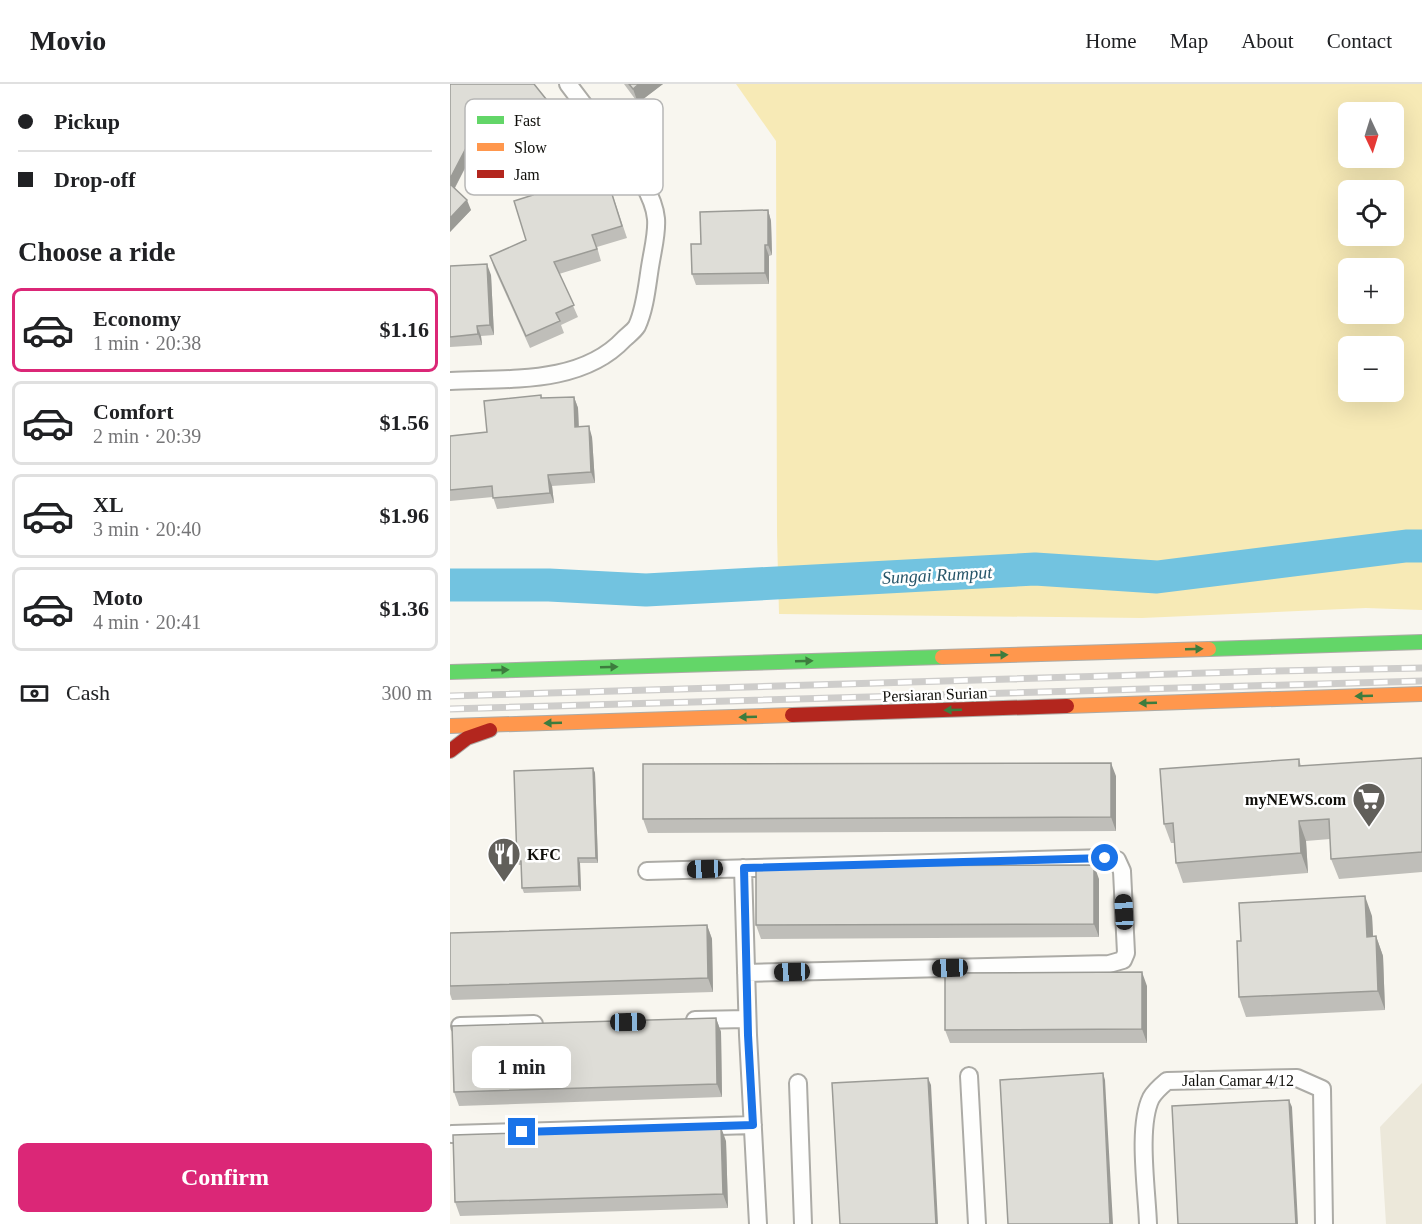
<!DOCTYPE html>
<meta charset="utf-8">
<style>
body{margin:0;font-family:Georgia,serif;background:#f6f6f6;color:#202124;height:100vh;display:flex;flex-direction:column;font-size:22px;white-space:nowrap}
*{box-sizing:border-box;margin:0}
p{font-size:20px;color:#757577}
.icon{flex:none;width:33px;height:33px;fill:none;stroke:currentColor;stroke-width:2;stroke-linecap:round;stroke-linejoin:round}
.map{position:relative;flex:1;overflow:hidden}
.panel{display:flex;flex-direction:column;background:#fff;width:450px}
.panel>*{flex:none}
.top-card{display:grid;align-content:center;height:132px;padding:0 18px;background:#fff}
.needle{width:39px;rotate:176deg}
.controls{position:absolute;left:888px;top:18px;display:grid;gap:12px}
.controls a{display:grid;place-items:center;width:66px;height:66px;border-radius:9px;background:#fff;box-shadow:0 6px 24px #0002;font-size:30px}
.end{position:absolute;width:27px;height:27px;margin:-14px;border:8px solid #1a73e8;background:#fff;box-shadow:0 0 0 3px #fff}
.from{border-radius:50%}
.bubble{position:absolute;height:42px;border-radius:9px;background:#fff;box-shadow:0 6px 24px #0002;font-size:20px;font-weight:700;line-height:42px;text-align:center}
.car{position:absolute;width:18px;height:36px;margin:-18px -9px;border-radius:8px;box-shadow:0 0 4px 2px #0007;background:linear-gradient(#222 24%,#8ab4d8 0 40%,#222 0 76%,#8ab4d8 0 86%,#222 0)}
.top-card b{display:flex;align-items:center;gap:21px;height:57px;font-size:22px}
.top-card b+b{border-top:2px solid #e0e0e0}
.top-card i{width:15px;height:15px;background:#202124}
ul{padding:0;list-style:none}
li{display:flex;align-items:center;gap:18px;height:84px;margin:0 12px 9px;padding:0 6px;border:3px solid #e0e0e0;border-radius:9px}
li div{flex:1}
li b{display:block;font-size:22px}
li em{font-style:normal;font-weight:700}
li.on{border-color:#db2777}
li>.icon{width:54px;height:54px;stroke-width:1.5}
h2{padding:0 18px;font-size:27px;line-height:72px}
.pay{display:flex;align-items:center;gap:15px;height:66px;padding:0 18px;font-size:22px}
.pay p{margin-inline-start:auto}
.primary-button{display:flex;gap:12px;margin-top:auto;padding:12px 18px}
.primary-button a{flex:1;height:69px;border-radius:9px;background:#db2777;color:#fff;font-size:24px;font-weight:700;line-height:69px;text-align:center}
header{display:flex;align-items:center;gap:36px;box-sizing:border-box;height:84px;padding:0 30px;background:#fff;border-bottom:2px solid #e0e0e0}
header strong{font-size:28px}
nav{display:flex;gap:33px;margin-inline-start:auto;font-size:21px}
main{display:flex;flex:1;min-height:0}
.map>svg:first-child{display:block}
.built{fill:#ece8da}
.green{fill:#f7eab6;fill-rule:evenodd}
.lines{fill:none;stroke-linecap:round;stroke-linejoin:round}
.river{stroke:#72c3e0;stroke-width:33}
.street-casing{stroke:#acaba6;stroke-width:20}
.fast-casing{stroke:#acaba6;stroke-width:16}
.slow-casing{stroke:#acaba6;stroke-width:16}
.jam-casing{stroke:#acaba6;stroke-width:16}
.street{stroke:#fefefd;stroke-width:16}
.fast{stroke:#63d668;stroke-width:14}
.slow{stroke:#ff974d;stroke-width:14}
.jam{stroke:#b3261e;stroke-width:14}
.rail-casing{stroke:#cecdcb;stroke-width:7}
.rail{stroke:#fff;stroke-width:4.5;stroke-dasharray:14;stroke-linecap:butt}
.wall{fill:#bfbeb9}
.shaded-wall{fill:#9b9b96}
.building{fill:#deddd7;stroke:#9b9b96;stroke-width:1.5}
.oneway{fill:#3d7c3e}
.route{stroke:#1a73e8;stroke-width:8}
.labels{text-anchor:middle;stroke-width:5;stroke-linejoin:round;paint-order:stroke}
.street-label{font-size:16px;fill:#0f0e0a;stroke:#fff}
.poi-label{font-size:16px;font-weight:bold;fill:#0f0e0a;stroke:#fff;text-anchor:end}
.water-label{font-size:18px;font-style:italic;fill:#275569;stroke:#fff}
.key{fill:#fff;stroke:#b7b7b6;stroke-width:1.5}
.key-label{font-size:16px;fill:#0f0e0a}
</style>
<header>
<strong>Movio</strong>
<nav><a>Home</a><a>Map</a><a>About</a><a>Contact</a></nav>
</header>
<main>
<section class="panel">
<div class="top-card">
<b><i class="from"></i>Pickup</b>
<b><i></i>Drop-off</b>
</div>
<h2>Choose a ride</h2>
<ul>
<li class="on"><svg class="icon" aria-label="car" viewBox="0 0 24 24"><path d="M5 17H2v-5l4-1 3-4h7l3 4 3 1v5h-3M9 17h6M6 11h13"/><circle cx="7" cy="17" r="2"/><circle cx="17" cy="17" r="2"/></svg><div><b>Economy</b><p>1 min · 20:38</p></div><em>$1.16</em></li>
<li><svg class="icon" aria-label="car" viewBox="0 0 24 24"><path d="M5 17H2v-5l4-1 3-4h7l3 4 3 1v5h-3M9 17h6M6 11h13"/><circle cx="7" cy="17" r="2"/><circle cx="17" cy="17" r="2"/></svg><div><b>Comfort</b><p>2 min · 20:39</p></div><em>$1.56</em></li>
<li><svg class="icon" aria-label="car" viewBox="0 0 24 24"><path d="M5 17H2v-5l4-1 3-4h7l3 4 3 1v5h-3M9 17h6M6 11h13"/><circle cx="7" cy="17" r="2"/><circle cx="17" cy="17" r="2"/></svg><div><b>XL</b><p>3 min · 20:40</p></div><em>$1.96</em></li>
<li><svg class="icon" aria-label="car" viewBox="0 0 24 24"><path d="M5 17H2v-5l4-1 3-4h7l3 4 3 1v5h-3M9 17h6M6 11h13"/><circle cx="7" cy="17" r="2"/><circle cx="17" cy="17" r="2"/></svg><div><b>Moto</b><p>4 min · 20:41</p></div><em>$1.36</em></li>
</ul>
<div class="pay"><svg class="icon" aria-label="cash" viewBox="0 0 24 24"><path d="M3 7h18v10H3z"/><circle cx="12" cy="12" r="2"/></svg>Cash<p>300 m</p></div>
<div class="primary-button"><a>Confirm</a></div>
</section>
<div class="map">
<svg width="972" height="1140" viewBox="0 0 972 1140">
<rect width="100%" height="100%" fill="#f8f6ef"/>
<path class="built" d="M972 999V1140H936L930 1043Z"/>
<path class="green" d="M286 0H972V526L916 524 692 534 329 530 327 451 326 57ZM898 28H944V74H898ZM898 106H944V152H898ZM898 184H944V230H898ZM898 262H944V308H898Z"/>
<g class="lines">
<path class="river" d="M0 501H99L196 506 585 485 707 493 956 462H972"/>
<g class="street-casing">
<path id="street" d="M0 297C58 294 131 301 174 255 178 251 184 247 187 242 195 225 197 202 200 183 206 146 213 134 193 99L118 0
M293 784 298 951 308 1140
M197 787 655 774 667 776 672 787 676 869 673 876 659 880 296 889
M245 936 297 935
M10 942 84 940
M519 992 527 1140
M348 999 353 1140
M2 1050 303 1041
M698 1140C697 1107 687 1043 701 1014 705 1007 711 1002 717 997L847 994 872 1005 874 1140"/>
</g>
<g class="fast-casing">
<path id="fast" d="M759 565 972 558
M0 588 492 573"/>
</g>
<g class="slow-casing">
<path id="slow" d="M492 573 759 565
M617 622 972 610
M0 642 342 631"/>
</g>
<g class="jam-casing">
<path id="jam" d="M342 631 617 622
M0 667 17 654 40 646"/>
</g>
<use href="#street" class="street"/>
<use href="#fast" class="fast"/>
<use href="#slow" class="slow"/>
<use href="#jam" class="jam"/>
<g class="rail-casing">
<path id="rail" d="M0 612 825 587 972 584
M0 625 972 597"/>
</g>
<use href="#rail" class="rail"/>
</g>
<path class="wall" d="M0 0 104 31 71 57 135 94 155 88 177 154 147 163 151 177 109 190 128 233 111 241 114 249 80 264 44 184 40 172 76 156 83 111 67 61 52 72 33 49 5 104 21 126 0 148Z
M174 0H213L188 19Z
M318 126 321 137 322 171 319 172V200L246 201 242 190 251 160Z
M0 182 41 191 44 251 31 252 32 261 0 263Z
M91 311 92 314 124 313 128 324 129 343 142 353 145 399 102 402 104 419 47 425 43 413 0 417V352L37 348Z
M972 674V788L889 795 881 775 880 755 856 757 858 789 733 799 726 779 724 759H721L714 740 849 675 851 682Z
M143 684 145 689 148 779H130L131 807 74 809 72 804V781H69L67 777Z
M666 692V747L198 749 193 735Z
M649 795V853L311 855 306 841Z
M922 832 923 852H926L933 872 935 926 796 933 789 913Z
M257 841 262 855 263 908 2 916 0 910V849Z
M697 902V959H500L495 946Z
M266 934 271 948 272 1013 9 1022 4 1008Z
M276 1057 278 1124 10 1132 5 1118Z"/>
<path class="shaded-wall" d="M189 0H213L188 19 183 5Z
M100 20 104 31 52 72 48 62Z
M29 39 33 49 2 109 0 103V95Z
M17 116 21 126 0 148V134Z
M318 126 321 137 322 171 318 161Z
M315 161 319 172V200L315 189Z
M37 180 41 191 44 251 40 241Z
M27 242 31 252 32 261 28 250Z
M124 313 128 324 129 353 125 343Z
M139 342 142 353 145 399 141 388Z
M98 391 102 402 104 419 100 409Z
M661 679 666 692V747L661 733Z
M143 684 145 689 148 779 146 774Z
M849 737 856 757 858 789 851 769Z
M128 774 130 779 131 807 129 802Z
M644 781 649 795V853L644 840Z
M915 812 922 832 924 872 917 853Z
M257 841 262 855 263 908 258 894Z
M926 852 933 872 935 926 928 907Z
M692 888 697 902V959L692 945Z
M266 934 271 948 272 1013 267 1000Z
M653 989 655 996 663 1140H660Z
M478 994 481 1001 488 1140H486Z
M839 1016 842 1023 848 1140H846Z
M271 1043 276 1057 278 1124 273 1110Z"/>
<path class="building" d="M0 0H84L100 20 48 62 29 39 0 95Z
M179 0H189L183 5Z
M117 42 135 94 155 88 172 142 142 151 147 165 104 178 124 221 106 229 110 237 76 252 40 172 76 156 64 117 83 111 66 58Z
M0 100 17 116 0 134Z
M318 126V161H315V189L242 190 241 160H251L250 128Z
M37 180 40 241 27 242 28 250 0 253V182Z
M91 311V314L124 313 125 343 139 342 141 388 98 391 100 409 43 414 42 402 0 406V352L37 348 34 317Z
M972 674V768L881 775 879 735 849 737 851 769 726 779 723 739 714 740 710 685 849 675V682Z
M661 679V733L193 735V680Z
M143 684 146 774H128L129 802 72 804 71 777H67L64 687Z
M644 781V840L306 841V782Z
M915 812 917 853 926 852 928 907 789 913 787 857H791L789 819Z
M257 841 258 894 0 902V849Z
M692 888V945L495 946V889Z
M266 934 267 1000 4 1008 2 942Z
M653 989 660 1140H558L550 996Z
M478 994 486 1140H390L382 999Z
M839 1016 846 1140H728L722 1022Z
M271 1043 273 1110 5 1118 3 1051Z"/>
<defs><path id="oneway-solid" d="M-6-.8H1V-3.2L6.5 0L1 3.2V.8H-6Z" transform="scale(1.5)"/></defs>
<g class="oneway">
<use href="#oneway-solid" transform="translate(744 565) rotate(-2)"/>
<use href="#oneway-solid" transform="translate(549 571) rotate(-2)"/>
<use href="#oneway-solid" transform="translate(354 577) rotate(-2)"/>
<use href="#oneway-solid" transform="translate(159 583) rotate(-2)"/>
<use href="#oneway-solid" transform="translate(50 586) rotate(-2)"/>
<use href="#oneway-solid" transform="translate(914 612) rotate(178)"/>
<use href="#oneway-solid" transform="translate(698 619) rotate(178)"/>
<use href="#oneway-solid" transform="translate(503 626) rotate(178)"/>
<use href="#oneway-solid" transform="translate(298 633) rotate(178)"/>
<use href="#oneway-solid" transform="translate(103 639) rotate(178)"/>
</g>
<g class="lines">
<path class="route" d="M72 1048 303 1041 298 951 294 784 655 774"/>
</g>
<defs>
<g id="supermarket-pin" transform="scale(1.725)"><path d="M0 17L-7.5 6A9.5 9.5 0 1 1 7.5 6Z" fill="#615f5a" stroke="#fff"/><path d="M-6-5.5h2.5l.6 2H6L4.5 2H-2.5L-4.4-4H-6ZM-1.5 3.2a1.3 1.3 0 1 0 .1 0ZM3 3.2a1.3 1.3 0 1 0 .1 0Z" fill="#fff"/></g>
<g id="restaurant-pin" transform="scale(1.725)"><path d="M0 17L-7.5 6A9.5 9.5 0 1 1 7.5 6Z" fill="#615f5a" stroke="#fff"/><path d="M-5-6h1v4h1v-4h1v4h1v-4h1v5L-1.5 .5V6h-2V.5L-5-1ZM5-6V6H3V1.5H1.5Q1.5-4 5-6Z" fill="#fff"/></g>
</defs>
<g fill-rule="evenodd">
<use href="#supermarket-pin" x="919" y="715"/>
<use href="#restaurant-pin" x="54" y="770"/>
</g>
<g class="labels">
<g class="street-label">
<text transform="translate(485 610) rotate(-2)" y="6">Persiaran Surian</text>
<text x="788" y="1002">Jalan Camar 4/12</text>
</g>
<g class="poi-label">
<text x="896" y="721">myNEWS.com</text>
<text x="77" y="776" text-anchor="start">KFC</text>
</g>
<g class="water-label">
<text transform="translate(487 491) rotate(-3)" y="6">Sungai Rumput</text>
</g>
</g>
<rect x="15" y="15" width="198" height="96" rx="9" class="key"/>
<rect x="27" y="32" width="27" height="8" fill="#63d668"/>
<rect x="27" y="59" width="27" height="8" fill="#ff974d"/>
<rect x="27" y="86" width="27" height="8" fill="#b3261e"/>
<g class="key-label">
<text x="64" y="42">Fast</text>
<text x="64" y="69">Slow</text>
<text x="64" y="96">Jam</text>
</g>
</svg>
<div class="controls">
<a><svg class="needle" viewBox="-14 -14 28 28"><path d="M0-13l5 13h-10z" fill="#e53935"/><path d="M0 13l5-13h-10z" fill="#757577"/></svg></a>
<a><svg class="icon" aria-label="locate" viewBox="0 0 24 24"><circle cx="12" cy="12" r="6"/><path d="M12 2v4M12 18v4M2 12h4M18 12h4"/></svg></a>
<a>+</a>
<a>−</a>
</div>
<i class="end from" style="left:655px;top:774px"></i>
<i class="end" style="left:72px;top:1048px"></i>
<div class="bubble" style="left:22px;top:962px;width:99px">1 min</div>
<i class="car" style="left:255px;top:785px;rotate:268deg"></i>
<i class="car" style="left:674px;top:828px;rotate:357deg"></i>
<i class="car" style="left:500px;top:884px;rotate:268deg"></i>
<i class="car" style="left:342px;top:888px;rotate:268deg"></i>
<i class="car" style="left:178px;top:938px;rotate:89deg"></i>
</div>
</main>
